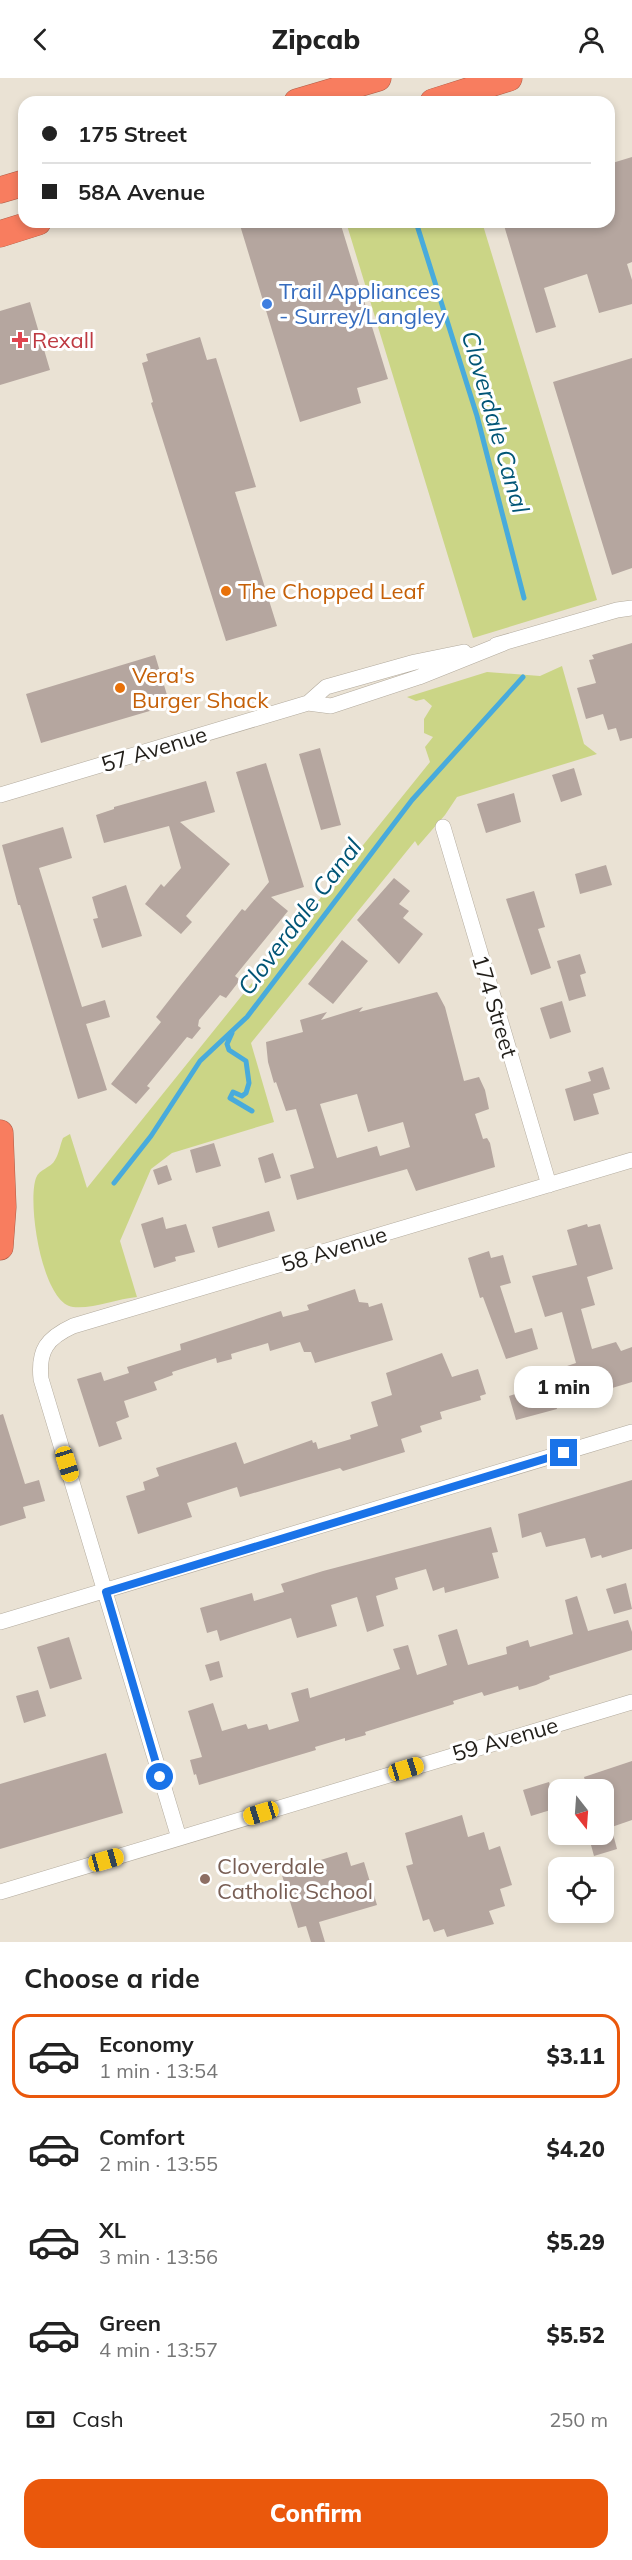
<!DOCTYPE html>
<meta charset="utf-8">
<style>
body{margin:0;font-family:Mulish,sans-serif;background:#f6f6f6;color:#222;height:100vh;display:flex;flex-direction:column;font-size:22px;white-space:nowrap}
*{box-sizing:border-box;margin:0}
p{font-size:20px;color:#767676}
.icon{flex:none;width:33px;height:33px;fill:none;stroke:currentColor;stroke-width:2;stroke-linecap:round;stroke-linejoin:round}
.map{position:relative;height:1864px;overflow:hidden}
.sheet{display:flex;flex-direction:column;background:#fff;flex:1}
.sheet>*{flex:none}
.hud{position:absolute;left:18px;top:18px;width:597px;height:132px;border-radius:18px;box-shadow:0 3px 9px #0003;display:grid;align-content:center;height:132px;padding:0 24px;background:#fff}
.needle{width:39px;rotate:163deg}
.buttons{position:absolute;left:548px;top:1701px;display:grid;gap:12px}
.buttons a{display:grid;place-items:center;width:66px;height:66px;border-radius:12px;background:#fff;box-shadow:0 3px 9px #0003;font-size:30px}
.end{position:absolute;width:27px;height:27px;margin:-14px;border:8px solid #1a73e8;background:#fff;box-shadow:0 0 0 3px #fff}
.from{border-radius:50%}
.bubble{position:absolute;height:42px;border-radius:18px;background:#fff;box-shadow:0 3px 9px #0003;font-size:20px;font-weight:800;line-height:42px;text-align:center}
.car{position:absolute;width:18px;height:36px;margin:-18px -9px;border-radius:8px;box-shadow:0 0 4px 2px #0007;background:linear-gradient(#f5c518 24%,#345 0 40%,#f5c518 0 76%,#345 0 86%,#f5c518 0)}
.hud b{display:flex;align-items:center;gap:21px;height:57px;font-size:22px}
.hud b+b{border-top:2px solid #e0e0e0}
.hud i{width:15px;height:15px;background:#222}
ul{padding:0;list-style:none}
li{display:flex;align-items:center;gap:18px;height:84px;margin:0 12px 9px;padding:0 12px;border:3px solid transparent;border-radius:18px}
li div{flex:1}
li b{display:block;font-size:22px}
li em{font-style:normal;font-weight:800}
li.selected{border-color:#ea580c}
li>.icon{width:54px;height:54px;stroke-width:1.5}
h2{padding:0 24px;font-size:27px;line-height:72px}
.pay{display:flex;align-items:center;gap:15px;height:66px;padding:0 24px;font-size:22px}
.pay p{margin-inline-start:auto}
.action{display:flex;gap:12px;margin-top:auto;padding:12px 24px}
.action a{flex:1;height:69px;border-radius:18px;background:#ea580c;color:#fff;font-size:24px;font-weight:800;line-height:69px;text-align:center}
header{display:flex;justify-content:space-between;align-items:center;height:78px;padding:0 24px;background:#fff;font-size:27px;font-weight:800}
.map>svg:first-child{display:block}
.green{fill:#cbd586}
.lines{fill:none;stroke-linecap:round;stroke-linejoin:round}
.stream{stroke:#48abdc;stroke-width:5}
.building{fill:#b5a69f;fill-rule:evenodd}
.street-casing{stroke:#b3ab9e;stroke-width:16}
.highway-casing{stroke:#ad5c46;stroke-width:27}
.street{stroke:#fff;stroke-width:15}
.highway{stroke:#f87d5f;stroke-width:26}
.route{stroke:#1a73e8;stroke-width:8}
.shop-dot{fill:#3f7fe0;stroke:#fff;stroke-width:2}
.health-dot{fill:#e0444e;stroke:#fff;stroke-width:2}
.food-dot{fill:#e8710a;stroke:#fff;stroke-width:2}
.education-dot{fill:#8d6e63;stroke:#fff;stroke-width:2}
.labels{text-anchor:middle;stroke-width:6;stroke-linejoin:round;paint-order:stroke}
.shop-label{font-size:22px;fill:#366cbe;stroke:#fff;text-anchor:start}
.health-label{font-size:22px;fill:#be3a42;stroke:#fff;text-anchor:start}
.food-label{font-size:22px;fill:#c56008;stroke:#fff;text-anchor:start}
.street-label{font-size:22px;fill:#211e19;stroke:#fff}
.education-label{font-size:22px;fill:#785e54;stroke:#fff;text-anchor:start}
.water-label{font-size:24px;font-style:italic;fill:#015576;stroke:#fff}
</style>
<header><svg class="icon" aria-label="back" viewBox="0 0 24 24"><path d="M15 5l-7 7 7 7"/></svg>Zipcab<svg class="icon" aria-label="person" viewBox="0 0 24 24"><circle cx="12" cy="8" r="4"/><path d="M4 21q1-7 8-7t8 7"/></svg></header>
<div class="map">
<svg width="632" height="1864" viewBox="0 0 632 1864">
<rect width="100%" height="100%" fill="#eae2d4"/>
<path class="green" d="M346 144H482L597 522 473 560Z
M562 588 584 666 597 676 457 719 445 737 418 768 415 763 251 965 274 1044 172 1075 151 1091 120 1163 137 1219C117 1221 93 1231 73 1229 42 1225 27 1125 36 1100 39 1091 51 1090 55 1082 59 1076 60 1067 63 1060L70 1056 87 1110 430 684 425 669 433 659 424 655V641L432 628 424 621 416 623 407 619 487 594 540 598Z"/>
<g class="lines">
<path class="stream" d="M416 144 477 338 524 520
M232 955 227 966 229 972 246 983 249 1005 246 1015 242 1018 233 1014 230 1020 252 1033
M114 1105 151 1058 200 983 247 939 412 722 523 599"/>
</g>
<path class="building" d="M632 79V184L627 186 632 202V226L599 235 587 196 544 210 556 249 536 255 503 144H609V86Z
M239 144H340L388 301 357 310 361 325 300 344Z
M30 224 50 292 0 307V233Z
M200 259 207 282 216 280 256 409 235 414 277 548 226 563 151 325 153 324 142 285 148 283 146 276Z
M632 280V490L612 497 553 304Z
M632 565V660L620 663 616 650 608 652 603 636 586 641 577 610 596 605 589 582 594 581 592 577Z
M155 577 170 627 41 665 26 616Z
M320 670 341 747 321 752 299 676Z
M266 685 304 809 271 819 288 833 235 898 240 902 226 920 220 917 199 942 198 948 201 950 192 961 187 959 147 1008 150 1010 136 1026 111 1006 161 944 156 939 181 907 242 831 245 833 269 804 236 694Z
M574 690 582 717 561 724 552 697Z
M206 703 215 734 180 744 230 786 186 838 192 844 181 856 145 826 161 806 164 809 181 790 169 748 104 765 96 737 114 731V729Z
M514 715 521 744 486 755 477 726Z
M63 749 72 780 39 790 82 929 105 922 110 939 86 946 107 1012 78 1021 20 827H18L2 767Z
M606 787 612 807 580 816 575 796Z
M394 800 410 813 399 826 409 833 403 840 423 856 399 886 357 842Z
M126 807 142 858 102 870 93 841 98 840 92 819Z
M534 813 545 849 538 851 551 890 531 897 506 821Z
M342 862 368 883 333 926 308 906Z
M580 876 586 895 580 897 586 918 569 923 557 883Z
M437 914 445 929 464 1003 479 999 485 1012 489 1031 475 1036 483 1061 487 1060 490 1065 495 1089 416 1113 407 1091 297 1122 290 1097 314 1090 296 1031 286 1033 276 1004 274 1005 268 984 266 964 303 954 300 942 327 934 321 942 363 929 359 934ZM357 1016 368 1054 403 1044 410 1069 380 1078 377 1068 337 1080 320 1026Z
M562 923 571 954 550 961 540 930Z
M603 989 610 1011 593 1016 599 1036 574 1043 565 1011 591 1003 588 994Z
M214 1065 221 1088 196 1095 190 1072Z
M273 1075 281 1100 265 1105 258 1080Z
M167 1087 172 1102 158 1107 153 1092Z
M269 1133 275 1153 218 1170 212 1149Z
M163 1139 166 1151 186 1146 195 1174 175 1179 176 1183 154 1190 141 1146Z
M587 1146 588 1149 600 1146 613 1191 587 1199 595 1227 581 1231 592 1271 616 1264 621 1273 632 1269V1304L556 1327 557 1331 516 1342 509 1318 556 1303 555 1292 576 1285 562 1234 545 1239 532 1198 577 1187 567 1152Z
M489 1173 491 1180 503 1177 511 1205 500 1208 515 1255 532 1250 538 1271 506 1281 483 1219 480 1220 468 1180Z
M355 1211 359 1224 368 1225 369 1229 382 1225 393 1262 315 1285 311 1274H304L300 1264 270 1273 268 1265 231 1276 232 1281 217 1285 216 1280 172 1294 173 1297 154 1304 157 1312 124 1323 129 1339 116 1344 122 1361 99 1369 77 1301 101 1294 104 1303 129 1295 127 1289 181 1272 180 1266 281 1233 283 1239 309 1232 307 1227Z
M442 1275 452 1299 478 1291 486 1316 480 1318 481 1322 440 1334 442 1341 420 1348 422 1354 401 1361 405 1374 343 1393 340 1390 240 1419 237 1409 187 1425 192 1439 138 1456 126 1418 145 1412 143 1404 159 1398 156 1390 236 1364 244 1386 312 1362 313 1365 316 1364 318 1371 351 1361 350 1357 378 1348 371 1324 392 1317 386 1295Z
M3 1336 25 1406 39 1402 45 1423 23 1429 26 1440 0 1448V1337Z
M632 1402V1471L602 1480 601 1477 591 1480 585 1460 546 1469 541 1454 522 1460 518 1436Z
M491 1449 498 1474 492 1475 499 1500 445 1515 444 1509 433 1513 426 1491 395 1500 398 1511 376 1518 384 1548 367 1554 357 1519 331 1527 337 1548 297 1560 291 1540 220 1563 217 1552 207 1555 200 1530 252 1515 254 1523 284 1514 281 1506 323 1493Z
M626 1505 632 1531 614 1536 606 1511Z
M577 1518 588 1553 628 1542 632 1554V1572L549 1598 550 1601 536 1607 519 1612 518 1608 484 1618 482 1614 453 1623 454 1626 365 1654 366 1657 345 1663V1660L315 1669 316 1672 199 1707 196 1696 194 1697 190 1682 202 1679 188 1633 213 1625 222 1653 246 1646 248 1651 267 1646 269 1652 299 1643 291 1615 308 1610 310 1620 400 1591 393 1571 408 1567 417 1597 447 1587 438 1557 457 1551 468 1587 507 1576 506 1569 528 1562 530 1569 573 1556 565 1522Z
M69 1559 82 1601 50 1611 37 1569Z
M219 1583 223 1599 210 1603 205 1587Z
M38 1612 46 1638 24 1645 16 1618Z
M106 1675 123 1735 0 1771V1706Z
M632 1683V1742L603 1752V1712H588L584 1699Z
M549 1704 557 1730 531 1738 523 1712Z
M462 1737 468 1759 484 1754 489 1772 500 1768 512 1807 500 1811 505 1828 489 1833 494 1846 447 1859 444 1851 434 1854 429 1841 423 1843 406 1788 413 1786 405 1755Z
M588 1756H613L617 1771 594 1778Z
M347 1774 351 1788 364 1784 377 1827 319 1844 325 1864H311L306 1848 298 1850 281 1794Z"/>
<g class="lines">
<g class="street-casing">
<path id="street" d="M496 567 617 532 632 530
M308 625 326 609 415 584 464 574
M0 717 308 625 331 628 419 599 504 565
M443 749 549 1107
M0 1544 632 1354
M179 1760 41 1301C38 1272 47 1260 73 1248L632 1082
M0 1814 632 1624"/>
</g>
<g class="highway-casing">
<path id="highway" d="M297 24 378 0
M433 24 509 0
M0 112 24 105
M0 156 38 144
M0 1055 3 1129 0 1169"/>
</g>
<use href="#street" class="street"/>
<use href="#highway" class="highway"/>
</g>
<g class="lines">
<path class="route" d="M160 1699 106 1514 564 1375"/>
</g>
<circle class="shop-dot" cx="267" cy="226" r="6"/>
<path class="health-dot" d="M17 253h6v6h6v6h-6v6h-6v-6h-6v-6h6z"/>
<g class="food-dot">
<circle cx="226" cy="513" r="6"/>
<circle cx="120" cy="610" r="6"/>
</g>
<circle class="education-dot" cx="205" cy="1801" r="6"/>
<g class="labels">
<g class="shop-label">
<text x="279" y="221">Trail Appliances<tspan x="279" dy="25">- Surrey/Langley</tspan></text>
</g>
<g class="health-label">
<text x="32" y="270">Rexall</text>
</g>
<g class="food-label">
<text x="238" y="521">The Chopped Leaf</text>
<text x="132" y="605">Vera's<tspan x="132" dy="25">Burger Shack</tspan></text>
</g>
<g class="street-label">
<text transform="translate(154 671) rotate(-17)" y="8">57 Avenue</text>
<text transform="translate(495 928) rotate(73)" y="8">174 Street</text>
<text transform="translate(334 1171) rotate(-17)" y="8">58 Avenue</text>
<text transform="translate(505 1661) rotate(-16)" y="8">59 Avenue</text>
</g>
<g class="education-label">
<text x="217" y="1796">Cloverdale<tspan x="217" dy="25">Catholic School</tspan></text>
</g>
<g class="water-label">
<text transform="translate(495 344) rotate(74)" y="8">Cloverdale Canal</text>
<text transform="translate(300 839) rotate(-53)" y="8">Cloverdale Canal</text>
</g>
</g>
</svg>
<div class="buttons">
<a><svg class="needle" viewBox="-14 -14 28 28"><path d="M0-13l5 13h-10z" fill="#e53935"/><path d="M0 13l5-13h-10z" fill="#767676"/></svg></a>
<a><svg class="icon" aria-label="locate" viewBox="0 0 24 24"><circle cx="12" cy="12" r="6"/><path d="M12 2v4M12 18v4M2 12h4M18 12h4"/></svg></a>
</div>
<i class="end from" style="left:160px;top:1699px"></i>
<i class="end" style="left:564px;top:1375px"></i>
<div class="bubble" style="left:514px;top:1288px;width:99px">1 min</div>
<i class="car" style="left:67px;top:1386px;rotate:163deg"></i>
<i class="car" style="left:406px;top:1691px;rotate:73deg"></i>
<i class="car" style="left:261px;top:1735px;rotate:253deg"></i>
<i class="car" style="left:106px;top:1782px;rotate:74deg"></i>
<div class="hud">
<b><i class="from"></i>175 Street</b>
<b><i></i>58A Avenue</b>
</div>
</div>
<section class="sheet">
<h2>Choose a ride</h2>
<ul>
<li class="selected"><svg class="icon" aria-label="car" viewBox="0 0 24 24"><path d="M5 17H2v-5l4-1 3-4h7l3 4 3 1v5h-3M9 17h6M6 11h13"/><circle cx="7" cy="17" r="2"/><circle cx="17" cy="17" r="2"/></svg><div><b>Economy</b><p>1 min · 13:54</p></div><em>$3.11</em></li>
<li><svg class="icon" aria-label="car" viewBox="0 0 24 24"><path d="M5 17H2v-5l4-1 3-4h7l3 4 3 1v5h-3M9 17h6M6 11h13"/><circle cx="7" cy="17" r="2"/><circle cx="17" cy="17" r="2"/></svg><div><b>Comfort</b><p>2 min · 13:55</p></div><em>$4.20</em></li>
<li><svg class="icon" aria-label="car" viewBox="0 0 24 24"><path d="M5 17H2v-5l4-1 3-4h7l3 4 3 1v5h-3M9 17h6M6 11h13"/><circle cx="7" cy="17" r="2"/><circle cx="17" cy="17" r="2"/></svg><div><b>XL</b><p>3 min · 13:56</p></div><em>$5.29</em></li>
<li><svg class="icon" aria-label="car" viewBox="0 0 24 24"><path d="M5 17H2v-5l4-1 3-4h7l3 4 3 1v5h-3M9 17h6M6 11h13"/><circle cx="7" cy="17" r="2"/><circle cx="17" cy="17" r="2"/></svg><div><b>Green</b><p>4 min · 13:57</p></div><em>$5.52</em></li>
</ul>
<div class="pay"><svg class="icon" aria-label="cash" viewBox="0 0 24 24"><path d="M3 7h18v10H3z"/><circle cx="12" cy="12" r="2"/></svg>Cash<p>250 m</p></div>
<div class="action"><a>Confirm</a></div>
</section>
